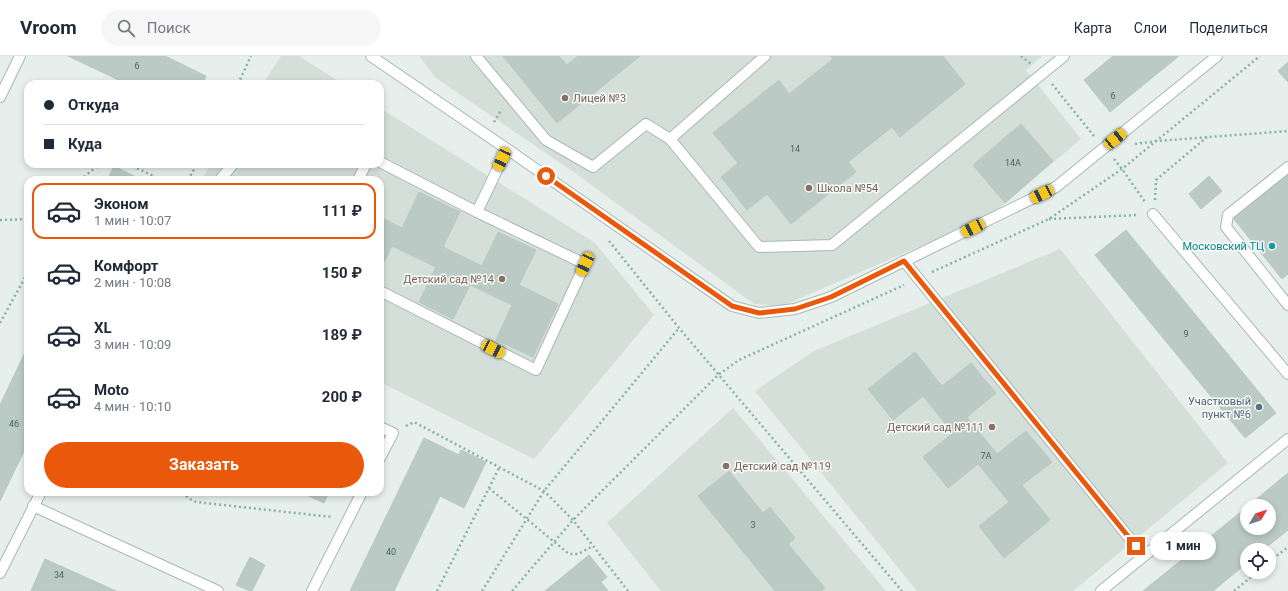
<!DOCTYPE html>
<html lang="ru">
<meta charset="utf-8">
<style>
body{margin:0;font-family:Roboto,sans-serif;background:#f6f6f7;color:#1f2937;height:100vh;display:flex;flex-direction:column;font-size:15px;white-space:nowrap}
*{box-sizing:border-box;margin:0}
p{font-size:13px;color:#747a83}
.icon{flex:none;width:22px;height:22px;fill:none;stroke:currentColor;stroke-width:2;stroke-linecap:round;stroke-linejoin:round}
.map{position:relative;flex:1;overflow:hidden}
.details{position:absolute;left:24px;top:120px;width:360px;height:320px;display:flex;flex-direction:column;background:#fff;border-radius:12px;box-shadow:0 2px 6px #0003}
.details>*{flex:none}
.hud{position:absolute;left:24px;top:24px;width:360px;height:88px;border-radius:12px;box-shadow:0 2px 6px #0003;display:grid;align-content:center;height:88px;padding:0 20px;background:#fff}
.needle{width:26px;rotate:51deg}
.controls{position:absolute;left:1240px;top:443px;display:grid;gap:8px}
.controls a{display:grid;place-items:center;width:36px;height:36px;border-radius:50%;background:#fff;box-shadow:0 2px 6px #0003;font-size:20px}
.end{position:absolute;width:18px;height:18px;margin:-9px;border:5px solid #ea580c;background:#fff;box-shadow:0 0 0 2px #fff}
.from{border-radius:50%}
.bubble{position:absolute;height:28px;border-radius:14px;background:#fff;box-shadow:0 2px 6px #0003;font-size:13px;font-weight:700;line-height:28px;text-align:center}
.car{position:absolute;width:12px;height:24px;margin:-12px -6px;border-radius:5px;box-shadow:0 0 3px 1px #0007;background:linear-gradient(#f5c518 24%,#345 0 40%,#f5c518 0 76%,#345 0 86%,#f5c518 0)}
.hud b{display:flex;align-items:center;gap:14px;height:38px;font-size:15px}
.hud b+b{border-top:1px solid #e0e1e3}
.hud i{width:10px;height:10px;background:#1f2937}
ul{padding:7px 0 0;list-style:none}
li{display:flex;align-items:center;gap:12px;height:56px;margin:0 8px 6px;padding:0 12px;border:2px solid transparent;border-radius:12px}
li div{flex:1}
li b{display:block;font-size:15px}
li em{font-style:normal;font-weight:700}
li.current{border-color:#ea580c}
li>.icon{width:36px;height:36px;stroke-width:1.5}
.action{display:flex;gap:8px;margin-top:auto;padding:8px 20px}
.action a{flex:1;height:46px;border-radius:24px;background:#ea580c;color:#fff;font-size:16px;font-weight:700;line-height:46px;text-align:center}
header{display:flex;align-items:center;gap:24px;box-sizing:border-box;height:56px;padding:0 20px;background:#fff;border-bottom:1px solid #e0e1e3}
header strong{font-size:19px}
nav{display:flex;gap:22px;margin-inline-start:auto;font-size:14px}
.search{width:280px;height:36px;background:#f6f6f7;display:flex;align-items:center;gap:10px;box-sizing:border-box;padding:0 14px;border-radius:22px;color:#747a83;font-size:15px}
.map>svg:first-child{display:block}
.built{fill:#d4dfda}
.building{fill:#bbcac4;stroke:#b8c9c2}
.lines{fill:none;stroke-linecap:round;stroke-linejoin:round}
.lane-casing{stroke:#a8b8b2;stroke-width:12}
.path{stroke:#86b3a5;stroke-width:2.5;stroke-dasharray:2 3;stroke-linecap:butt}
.lane{stroke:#fff;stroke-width:10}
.route{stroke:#ea580c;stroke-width:5}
.education-dot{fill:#8d6e63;stroke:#f7fbf9;stroke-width:1.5}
.culture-dot{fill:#0f9aa8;stroke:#f7fbf9;stroke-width:1.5}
.service-dot{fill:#5c6f8a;stroke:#f7fbf9;stroke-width:1.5}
.labels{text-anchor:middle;stroke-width:3;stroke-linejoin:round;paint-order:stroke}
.number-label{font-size:9px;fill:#4a645c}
.education-label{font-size:11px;fill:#785e54;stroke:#f7fbf9;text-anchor:start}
.culture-label{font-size:11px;fill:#0d838f;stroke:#f7fbf9;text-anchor:end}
.service-label{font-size:11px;fill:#4e5e75;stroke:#f7fbf9;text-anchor:end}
</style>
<header>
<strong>Vroom</strong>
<div class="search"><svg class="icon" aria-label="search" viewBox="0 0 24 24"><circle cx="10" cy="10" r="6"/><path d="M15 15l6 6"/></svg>Поиск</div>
<nav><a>Карта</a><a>Слои</a><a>Поделиться</a></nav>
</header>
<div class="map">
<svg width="1288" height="535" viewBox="0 0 1288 535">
<rect width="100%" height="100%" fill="#e6efeb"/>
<path class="built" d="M281 0H299L343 28H263Z
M419 0H1042L1026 14 1081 83 990 160 782 250 754 248 575 117 436 22Z
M380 52 595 187 654 259 534 403 380 326V124H201L211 108H380Z
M1060 193 1228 407 1073 535H917L755 335 814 295Z
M733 352 886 535H661L607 467Z"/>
<path class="building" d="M68 0H165L206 20 202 28H127Z
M503 0H559L567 9 578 0H640L557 67Z
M830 0H943L965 28 900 81 892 71 848 106 856 116 791 168 767 138 747 154 721 121 738 107 713 77 779 24 789 38 833 3Z
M1113 0H1179L1110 56 1084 24Z
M1288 6V26L1278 15Z
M1021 68 1053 105 1005 147 973 109Z
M114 110 142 124H107Z
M1288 117V218L1282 223 1233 162Z
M1209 120 1222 135 1201 153 1189 138Z
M419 136 460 156 443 191 459 199 482 210 498 176 536 194 519 229 558 248 533 301 496 284 512 249 470 229 453 263 419 246 436 211 392 190 380 214V161L402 172Z
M1126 174 1276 357 1245 382 1095 199Z
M28 290V387L0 445V349Z
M915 296 942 330 971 307 996 337 967 361 997 398 1026 375 1052 406 1022 429 1050 464 1004 502 979 470 1009 446 978 408 948 432 923 401 953 377 923 340 893 364 868 333Z
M424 382 459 399 461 394 486 406 464 452 440 440 432 457 396 440Z
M729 415 763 457 770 451 795 482 788 488 825 532 821 535H775L698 440Z
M1288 417V474L1263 494H1247V507L1213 535H1143L1247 451V472H1269V450H1248Z
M300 436H329L324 447Z
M396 440 432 457 394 535H350Z
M589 499 607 521 601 526 608 535H545Z
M250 501 265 509 252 535H250L236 529Z
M45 503 116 535H31Z"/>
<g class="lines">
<g class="lane-casing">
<path id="lane" d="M371 0 507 93 732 250 759 257 795 253 831 241 1056 131 1217 0
M476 0 546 84 593 111 646 68 670 83
M765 0 670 83 759 191 832 189 1064 0
M0 41 20 0
M380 106 477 156 585 208 536 314 380 235
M1288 111 1228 159 1226 171 1288 249
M220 124 233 108
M358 124 366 108
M477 156 507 93
M1153 158 1288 318
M904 205 1144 500
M380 371 393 377 380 402
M33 450 218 535
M0 517 41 436
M312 535 362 436
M1101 535 1288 383"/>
</g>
<path class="path" d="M1021 0 1031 8
M238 28 251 0
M1052 28 1094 80
M494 66 502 53
M1135 88 1157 85 1288 75
M1114 103 1122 113 1145 146
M128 108 162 124
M80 124 100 108
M188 124 197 108
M1155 144 1156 124 1207 81
M1049 163 1138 159
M0 164 28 163
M609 185 679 272 902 535
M932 216 1049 163 1122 113 1260 0
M0 267 28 216
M406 370 414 366 544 435 573 464 628 535
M489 432 569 498H578L593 490
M183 436 188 442 196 446 332 461
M1269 506 1288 491
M437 535 499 412
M482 535 544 435 679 272
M512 535 573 464 718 319 739 304 904 229
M1234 535 1257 516"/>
<use href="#lane" class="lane"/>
</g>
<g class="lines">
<path class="route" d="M546 120 732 250 759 257 795 253 831 241 904 205 1136 490"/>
</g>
<g class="education-dot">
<circle cx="565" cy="42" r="4"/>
<circle cx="809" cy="132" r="4"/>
<circle cx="502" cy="223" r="4"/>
<circle cx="992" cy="371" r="4"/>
<circle cx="726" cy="410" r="4"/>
</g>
<circle class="culture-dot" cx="1272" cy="190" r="4"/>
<circle class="service-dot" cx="1259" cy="351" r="4"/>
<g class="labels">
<g class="number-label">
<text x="137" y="13">6</text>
<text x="1113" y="43">6</text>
<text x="795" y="96">14</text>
<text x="1013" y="110">14А</text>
<text x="1186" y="281">9</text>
<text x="14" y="371">46</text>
<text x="986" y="403">7А</text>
<text x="753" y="472">3</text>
<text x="391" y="499">40</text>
<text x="59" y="522">34</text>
</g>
<g class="education-label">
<text x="573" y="46">Лицей №3</text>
<text x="817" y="136">Школа №54</text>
<text x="494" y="227" text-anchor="end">Детский сад №14</text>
<text x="984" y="375" text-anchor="end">Детский сад №111</text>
<text x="734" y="414">Детский сад №119</text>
</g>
<g class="culture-label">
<text x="1264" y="194">Московский ТЦ</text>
</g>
<g class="service-label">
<text x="1251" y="349">Участковый<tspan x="1251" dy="13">пункт №6</tspan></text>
</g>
</g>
</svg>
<div class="controls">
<a><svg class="needle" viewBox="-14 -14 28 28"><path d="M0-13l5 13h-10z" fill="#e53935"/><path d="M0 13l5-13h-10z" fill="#747a83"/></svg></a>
<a><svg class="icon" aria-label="locate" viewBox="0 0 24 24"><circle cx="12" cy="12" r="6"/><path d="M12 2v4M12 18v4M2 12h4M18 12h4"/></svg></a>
</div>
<i class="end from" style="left:546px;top:120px"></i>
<i class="end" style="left:1136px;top:490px"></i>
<div class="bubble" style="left:1150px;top:476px;width:66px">1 мин</div>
<i class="car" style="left:1115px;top:83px;rotate:51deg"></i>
<i class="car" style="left:502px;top:103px;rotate:205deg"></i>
<i class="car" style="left:1042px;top:138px;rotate:244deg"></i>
<i class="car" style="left:973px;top:172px;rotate:244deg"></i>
<i class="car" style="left:585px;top:208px;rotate:205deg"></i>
<i class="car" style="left:493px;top:293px;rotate:117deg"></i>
<div class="hud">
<b><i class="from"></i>Откуда</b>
<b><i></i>Куда</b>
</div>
<section class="details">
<ul>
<li class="current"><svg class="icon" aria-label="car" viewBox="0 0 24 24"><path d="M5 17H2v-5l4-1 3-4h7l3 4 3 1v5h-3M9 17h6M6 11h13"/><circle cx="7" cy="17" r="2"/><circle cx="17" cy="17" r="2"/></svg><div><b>Эконом</b><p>1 мин · 10:07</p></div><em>111 ₽</em></li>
<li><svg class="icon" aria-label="car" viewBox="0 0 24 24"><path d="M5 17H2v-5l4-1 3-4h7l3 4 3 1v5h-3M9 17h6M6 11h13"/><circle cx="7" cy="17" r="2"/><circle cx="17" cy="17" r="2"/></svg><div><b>Комфорт</b><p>2 мин · 10:08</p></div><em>150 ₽</em></li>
<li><svg class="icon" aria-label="car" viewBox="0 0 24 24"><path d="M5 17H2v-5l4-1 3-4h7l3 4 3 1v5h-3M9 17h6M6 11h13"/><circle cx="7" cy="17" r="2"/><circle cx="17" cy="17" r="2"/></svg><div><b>XL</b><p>3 мин · 10:09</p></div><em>189 ₽</em></li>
<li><svg class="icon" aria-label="car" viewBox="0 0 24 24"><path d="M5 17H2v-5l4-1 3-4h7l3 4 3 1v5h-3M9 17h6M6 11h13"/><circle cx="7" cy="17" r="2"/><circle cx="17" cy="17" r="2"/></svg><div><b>Moto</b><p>4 мин · 10:10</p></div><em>200 ₽</em></li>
</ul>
<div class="action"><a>Заказать</a></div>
</section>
</div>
